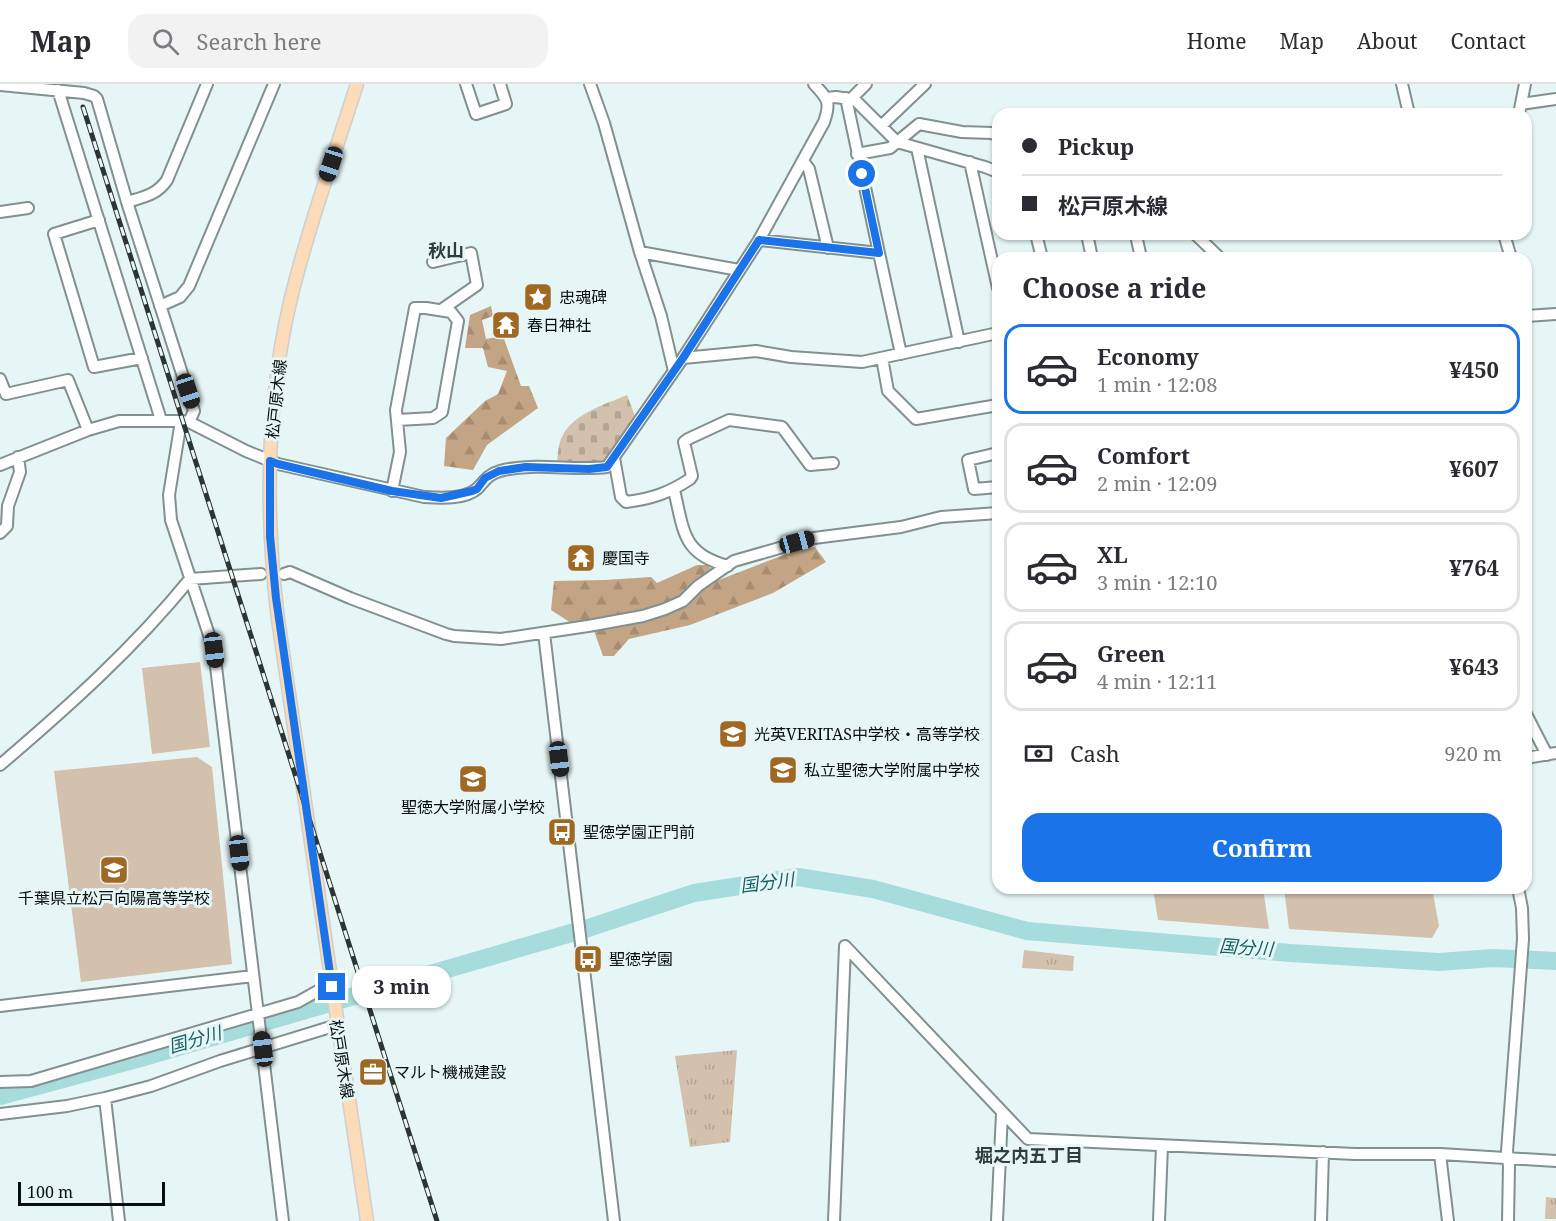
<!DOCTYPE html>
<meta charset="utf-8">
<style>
body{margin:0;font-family:"Noto Serif","Noto Sans JP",serif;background:#f2f2f3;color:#2b2b33;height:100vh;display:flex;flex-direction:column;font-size:22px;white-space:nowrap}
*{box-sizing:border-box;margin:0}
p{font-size:20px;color:#7c7c81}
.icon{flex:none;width:33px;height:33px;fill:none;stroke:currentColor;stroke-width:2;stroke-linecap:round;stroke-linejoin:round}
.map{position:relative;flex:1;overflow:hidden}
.details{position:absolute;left:992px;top:168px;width:540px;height:642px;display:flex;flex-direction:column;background:#fff;border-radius:18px;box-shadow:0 2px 4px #0004}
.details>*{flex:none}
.banner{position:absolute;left:992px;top:24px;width:540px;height:132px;border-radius:18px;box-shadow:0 2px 4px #0004;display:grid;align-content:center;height:132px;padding:0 30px;background:#fff}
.scale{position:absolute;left:18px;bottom:15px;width:147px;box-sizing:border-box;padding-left:6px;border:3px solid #090e0e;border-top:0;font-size:16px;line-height:21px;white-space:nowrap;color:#090e0e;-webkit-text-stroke:4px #e6f5f5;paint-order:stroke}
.end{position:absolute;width:27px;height:27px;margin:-14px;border:8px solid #1a73e8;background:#fff;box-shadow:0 0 0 3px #fff}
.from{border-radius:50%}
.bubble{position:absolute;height:42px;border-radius:18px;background:#fff;box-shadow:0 2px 4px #0004;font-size:20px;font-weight:700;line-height:42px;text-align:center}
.car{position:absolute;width:18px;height:36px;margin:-18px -9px;border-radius:8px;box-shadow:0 0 4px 2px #0007;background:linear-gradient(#222 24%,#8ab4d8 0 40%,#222 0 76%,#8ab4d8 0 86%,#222 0)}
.banner b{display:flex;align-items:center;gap:21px;height:57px;font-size:22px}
.banner b+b{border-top:2px solid #e1e1e2}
.banner i{width:15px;height:15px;background:#2b2b33}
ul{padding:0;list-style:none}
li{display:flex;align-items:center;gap:18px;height:90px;margin:0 12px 9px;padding:0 18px;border:3px solid #e1e1e2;border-radius:18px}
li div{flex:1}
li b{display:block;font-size:22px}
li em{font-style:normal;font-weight:700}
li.on{border-color:#1a73e8}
li>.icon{width:54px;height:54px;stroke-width:1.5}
h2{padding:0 30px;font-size:27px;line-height:72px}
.pay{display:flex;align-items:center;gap:15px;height:66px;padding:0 30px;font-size:22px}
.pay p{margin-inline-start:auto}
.cta{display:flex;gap:12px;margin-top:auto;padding:12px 30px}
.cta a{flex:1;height:69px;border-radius:18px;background:#1a73e8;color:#fff;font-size:24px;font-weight:700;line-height:69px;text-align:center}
header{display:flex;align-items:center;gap:36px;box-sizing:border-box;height:84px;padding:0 30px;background:#fff;border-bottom:2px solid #e1e1e2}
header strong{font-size:28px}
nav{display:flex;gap:33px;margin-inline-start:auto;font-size:21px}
.search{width:420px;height:54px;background:#f2f2f3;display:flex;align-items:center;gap:15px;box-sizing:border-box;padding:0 21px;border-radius:18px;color:#7c7c81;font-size:22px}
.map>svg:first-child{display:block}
.grass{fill:url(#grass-tufts)}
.forest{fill:url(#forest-firs)}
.cemetery{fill:url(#cemetery-stones)}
.garden{fill:#d3c0ad}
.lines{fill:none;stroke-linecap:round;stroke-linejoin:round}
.river{stroke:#a6dcdb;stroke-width:18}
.minor-casing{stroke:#82908f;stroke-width:14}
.major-casing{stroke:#cecfcf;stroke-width:15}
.minor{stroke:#fff;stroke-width:10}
.major{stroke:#fcdbb8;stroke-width:12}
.rail-casing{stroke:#2d3434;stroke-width:5}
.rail{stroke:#e6f5f5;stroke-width:3;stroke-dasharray:9;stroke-linecap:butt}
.route{stroke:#1a73e8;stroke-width:8}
.labels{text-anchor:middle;stroke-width:6;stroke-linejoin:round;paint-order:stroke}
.poi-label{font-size:16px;fill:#090e0e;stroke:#e6f5f5;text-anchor:start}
.street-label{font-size:16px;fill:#090e0e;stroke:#e6f5f5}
.neighbourhood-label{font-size:18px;font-weight:bold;fill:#303d3d;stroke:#e6f5f5}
.water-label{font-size:18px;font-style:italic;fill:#176161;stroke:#e6f5f5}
</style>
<header>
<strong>Map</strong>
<div class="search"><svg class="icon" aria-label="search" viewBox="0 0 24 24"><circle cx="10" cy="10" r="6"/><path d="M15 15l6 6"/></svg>Search here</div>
<nav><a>Home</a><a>Map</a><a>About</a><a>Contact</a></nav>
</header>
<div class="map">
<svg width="1556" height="1137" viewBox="0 0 1556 1137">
<defs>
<pattern id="grass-tufts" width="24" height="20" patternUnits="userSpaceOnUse" patternTransform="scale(1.5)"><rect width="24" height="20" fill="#d3c0ad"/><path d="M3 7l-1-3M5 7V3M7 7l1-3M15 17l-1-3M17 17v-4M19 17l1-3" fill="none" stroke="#b4a494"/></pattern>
<pattern id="forest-firs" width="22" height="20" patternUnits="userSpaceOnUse" patternTransform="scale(1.5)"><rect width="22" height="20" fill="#c3a586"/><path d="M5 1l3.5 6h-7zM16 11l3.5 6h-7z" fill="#a68d72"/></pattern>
<pattern id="cemetery-stones" width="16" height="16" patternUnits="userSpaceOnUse" patternTransform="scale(1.5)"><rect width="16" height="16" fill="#d3c0ad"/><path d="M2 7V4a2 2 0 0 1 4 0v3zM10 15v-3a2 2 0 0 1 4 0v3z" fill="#b4a494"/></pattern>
</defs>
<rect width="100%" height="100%" fill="#e6f5f5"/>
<path class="grass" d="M1024 866 1074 872 1073 887 1022 884Z
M737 966 730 1058 690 1063 675 972Z
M1546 1113 1556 1114V1135H1545Z"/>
<path class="forest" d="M491 222 493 232 482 236 486 255 503 252 521 302H529L538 324 487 361 473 386 444 382 446 354 485 317 498 310 507 287 488 283 483 264H465L470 231Z
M815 463 826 478 773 509 690 541 629 555 614 572H603L594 547 589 539H571L551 526 554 497 605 496 651 493 657 499 697 481H708L719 496 791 468Z"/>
<path class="cemetery" d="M627 311 635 332 605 378 585 381 557 379C558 371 558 362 561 355 571 330 604 321 627 311Z"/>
<path class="garden" d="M200 578 210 663 152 670 142 584Z
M197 673 212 683 232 880 81 898 54 687Z
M1153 804H1263L1269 845 1158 836Z
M1284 804H1432L1439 842 1432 854 1289 845Z"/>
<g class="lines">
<path class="river" d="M0 1012 137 975 585 845 694 809 798 793 873 805 1027 847 1290 869 1439 878 1493 874 1556 877"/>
<g class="minor-casing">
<path id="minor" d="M466 0 476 30 506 20 500 0
M590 0 604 39 640 168 661 232 674 287
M1402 0 1409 30
M0 1 84 9 94 12 97 15 127 118 194 327 189 338
M58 6 161 336
M827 14 836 13 855 16 897 58 985 83 998 88
M851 15 866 0
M1521 20 1556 15
M1519 30 1525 0
M881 42 925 0
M917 64 959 258
M857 70 890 64 919 40 962 48 992 49 998 52
M803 77 809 85 828 164
M970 78 998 204
M127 118C143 113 157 111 167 96L207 0
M0 128 28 124
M99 136 54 150 94 283 142 274
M1036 150 1042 174
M1087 150 1092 174
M1133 150 1136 151 1141 174
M1195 150 1220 174
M1504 150 1511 174
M759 156 879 169 846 14
M640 168 739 186
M879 169 901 270
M433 178 471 169 477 201 441 226
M160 222 180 213 189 202 274 0
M1526 232 1556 230
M683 274 756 267 791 273 862 278 998 249
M882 274 888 307 916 335 998 321
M0 295 6 310 68 296 88 346
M181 337 169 411 171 436 214 566 283 1137
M998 369 968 376 974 405 998 403
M614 374 621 413 626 418C651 415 669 409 690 395L692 392 684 358 688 355 729 336 782 343 810 381 833 379
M0 381 88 346 119 337H181L189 338 246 367 278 380 424 413C439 414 465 416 478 404 485 396 489 390 500 387 534 378 572 387 607 383L683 274 759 156 824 38C831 18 828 15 814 0
M674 406C684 447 682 470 728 482
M392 407 400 368 396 326 415 224H426L451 228 458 237 442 328 433 334 398 336
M0 449 7 442 8 422 20 388 18 373
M284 490 290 488 350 514 446 550 454 552 501 555 588 542 643 532 665 525 683 517 698 502 734 477 814 454 901 443 941 433 998 429
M544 549 614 1137
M1526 630 1547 671
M1526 674 1556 669
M0 681C68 623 134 564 190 495L261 490
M845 862 1028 1055 1355 1070H1440L1556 1077
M0 922 253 892
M0 998 31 997 298 918 323 904 341 902
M105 1014 119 1137
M0 1030 67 1022 105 1014 151 1002 220 977 337 941
M1440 1070 1448 1137
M834 1137 845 862
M997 1137 1002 1029
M1159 1137 1162 1062
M1321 1137 1323 1068
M1508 1137 1509 1082 1507 1067 1523 855 1522 824 1518 804"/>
</g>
<g class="major-casing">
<path id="major" d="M357 0C334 72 308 144 290 218 266 322 265 430 278 535L367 1137"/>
</g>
<use href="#minor" class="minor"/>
<use href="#major" class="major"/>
<g class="rail-casing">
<path id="rail" d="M83 23 437 1137"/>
</g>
<use href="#rail" class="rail"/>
</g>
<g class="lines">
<path class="route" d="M332 903 276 514 270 452V377L278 380 392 407 441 414 472 407 477 405 485 394 499 387 526 383 589 385 607 383 683 274 759 156 879 169 862 90"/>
</g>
<defs>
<g id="sight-square" transform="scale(1.5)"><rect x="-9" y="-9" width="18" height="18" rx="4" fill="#9f6923" stroke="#e6f5f5"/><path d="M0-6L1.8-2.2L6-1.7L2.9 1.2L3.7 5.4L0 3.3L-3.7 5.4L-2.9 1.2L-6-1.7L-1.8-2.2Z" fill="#fff"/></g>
<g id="temple-square" transform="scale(1.5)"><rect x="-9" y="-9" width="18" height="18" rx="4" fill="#9f6923" stroke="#e6f5f5"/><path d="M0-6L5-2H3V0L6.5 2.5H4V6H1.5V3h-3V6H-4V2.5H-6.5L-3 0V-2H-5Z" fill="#fff"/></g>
<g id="school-square" transform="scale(1.5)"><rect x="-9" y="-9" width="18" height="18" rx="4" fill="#9f6923" stroke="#e6f5f5"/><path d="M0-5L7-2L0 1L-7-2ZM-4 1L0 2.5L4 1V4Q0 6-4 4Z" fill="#fff"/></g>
<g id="bus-square" transform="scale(1.5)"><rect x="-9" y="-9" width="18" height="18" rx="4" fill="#9f6923" stroke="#e6f5f5"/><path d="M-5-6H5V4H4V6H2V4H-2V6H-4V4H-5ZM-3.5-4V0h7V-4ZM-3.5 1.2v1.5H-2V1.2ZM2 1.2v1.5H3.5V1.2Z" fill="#fff"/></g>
<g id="office-square" transform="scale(1.5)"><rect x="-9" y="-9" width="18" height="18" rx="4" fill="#9f6923" stroke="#e6f5f5"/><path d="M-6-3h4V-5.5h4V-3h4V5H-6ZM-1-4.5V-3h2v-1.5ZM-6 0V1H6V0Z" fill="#fff"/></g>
</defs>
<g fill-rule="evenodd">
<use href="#sight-square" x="538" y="213"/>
<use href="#temple-square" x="506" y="241"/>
<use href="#temple-square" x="581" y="474"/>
<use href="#school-square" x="733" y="650"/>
<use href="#school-square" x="783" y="686"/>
<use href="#school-square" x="473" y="695"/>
<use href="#bus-square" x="562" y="748"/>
<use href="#school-square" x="114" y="786"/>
<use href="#bus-square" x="588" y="875"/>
<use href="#office-square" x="373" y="988"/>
</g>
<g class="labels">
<g class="poi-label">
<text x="559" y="219">忠魂碑</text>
<text x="527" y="247">春日神社</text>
<text x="602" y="480">慶国寺</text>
<text x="754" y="656">光英VERITAS中学校・高等学校</text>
<text x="804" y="692">私立聖徳大学附属中学校</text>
<text x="473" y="729" text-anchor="middle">聖徳大学附属小学校</text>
<text x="583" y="754">聖徳学園正門前</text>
<text x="114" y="820" text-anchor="middle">千葉県立松戸向陽高等学校</text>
<text x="609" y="881">聖徳学園</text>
<text x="394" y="994">マルト機械建設</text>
</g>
<g class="street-label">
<text transform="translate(276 315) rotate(-84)" y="6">松戸原木線</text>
<text transform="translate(342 975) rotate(81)" y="6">松戸原木線</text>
</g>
<g class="neighbourhood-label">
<text x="446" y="173">秋山</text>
<text x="1029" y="1078">堀之内五丁目</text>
</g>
<g class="water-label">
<text transform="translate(767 799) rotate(-7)" y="6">国分川</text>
<text transform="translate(1246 864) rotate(4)" y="6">国分川</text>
<text transform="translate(195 956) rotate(-16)" y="6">国分川</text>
</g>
</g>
</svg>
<div class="scale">100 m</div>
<i class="end from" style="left:862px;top:90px"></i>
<i class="end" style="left:332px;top:903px"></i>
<div class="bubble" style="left:352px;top:882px;width:99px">3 min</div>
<i class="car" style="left:331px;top:80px;rotate:198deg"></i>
<i class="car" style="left:188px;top:307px;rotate:162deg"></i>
<i class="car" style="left:797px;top:458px;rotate:75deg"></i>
<i class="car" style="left:214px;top:566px;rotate:173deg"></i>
<i class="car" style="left:559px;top:675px;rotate:173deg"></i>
<i class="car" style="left:239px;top:769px;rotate:173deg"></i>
<i class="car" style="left:263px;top:965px;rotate:353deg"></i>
<div class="banner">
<b><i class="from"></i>Pickup</b>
<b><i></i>松戸原木線</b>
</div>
<section class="details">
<h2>Choose a ride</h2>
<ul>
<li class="on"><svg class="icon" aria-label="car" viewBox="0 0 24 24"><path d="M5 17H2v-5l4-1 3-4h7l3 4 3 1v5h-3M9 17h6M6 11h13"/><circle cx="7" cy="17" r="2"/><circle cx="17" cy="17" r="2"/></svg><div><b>Economy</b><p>1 min · 12:08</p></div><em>¥450</em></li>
<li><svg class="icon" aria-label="car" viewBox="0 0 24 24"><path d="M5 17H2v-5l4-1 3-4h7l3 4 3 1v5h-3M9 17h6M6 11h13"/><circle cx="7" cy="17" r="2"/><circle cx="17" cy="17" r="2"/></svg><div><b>Comfort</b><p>2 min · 12:09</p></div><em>¥607</em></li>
<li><svg class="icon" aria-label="car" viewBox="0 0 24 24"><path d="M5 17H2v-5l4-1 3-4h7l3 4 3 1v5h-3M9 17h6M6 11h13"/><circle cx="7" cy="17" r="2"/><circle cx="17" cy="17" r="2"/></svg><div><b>XL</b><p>3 min · 12:10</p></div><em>¥764</em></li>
<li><svg class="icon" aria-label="car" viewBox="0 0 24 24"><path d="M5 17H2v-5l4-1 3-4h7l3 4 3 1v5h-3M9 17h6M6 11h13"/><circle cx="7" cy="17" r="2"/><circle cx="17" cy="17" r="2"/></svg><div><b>Green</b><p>4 min · 12:11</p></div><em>¥643</em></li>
</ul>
<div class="pay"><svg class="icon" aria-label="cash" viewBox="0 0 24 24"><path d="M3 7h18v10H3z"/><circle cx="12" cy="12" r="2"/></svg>Cash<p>920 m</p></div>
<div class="cta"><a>Confirm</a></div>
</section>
</div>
